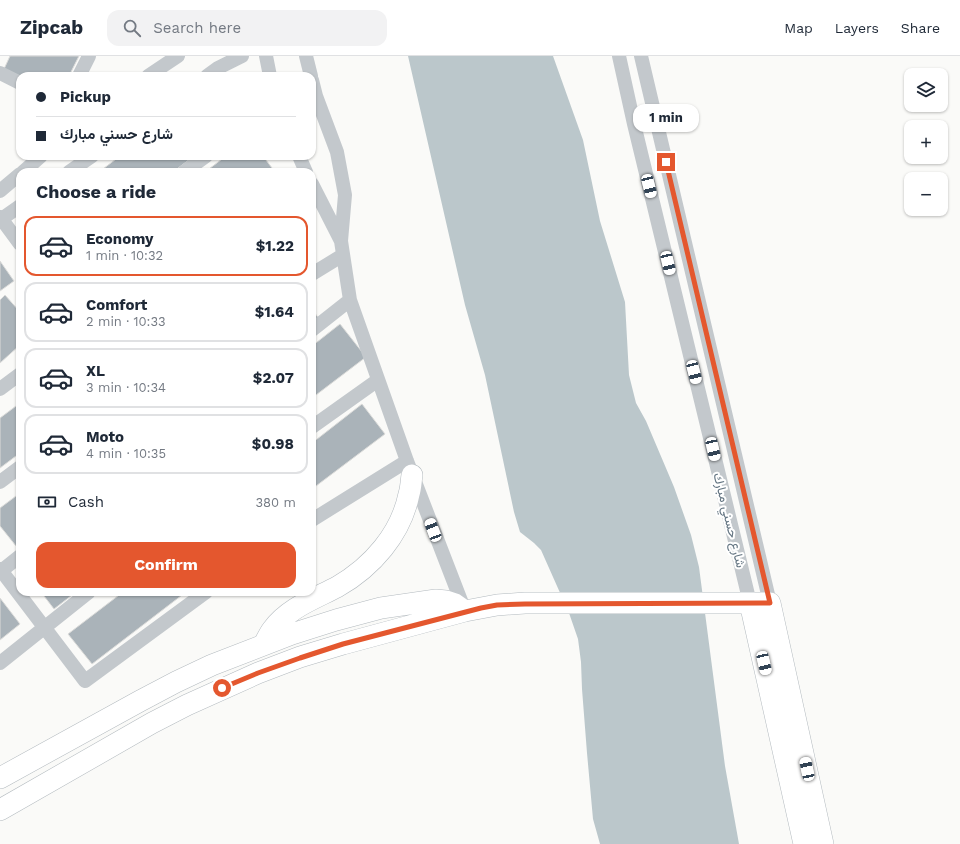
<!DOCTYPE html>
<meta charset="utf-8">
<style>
body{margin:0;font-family:"Work Sans",Vazirmatn,sans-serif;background:#f2f2f3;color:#1f2937;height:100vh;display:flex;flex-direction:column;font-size:15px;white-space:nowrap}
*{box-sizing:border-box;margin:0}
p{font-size:13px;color:#747a83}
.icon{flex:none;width:22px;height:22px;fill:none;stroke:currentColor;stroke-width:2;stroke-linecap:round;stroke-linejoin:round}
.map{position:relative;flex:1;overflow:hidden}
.drawer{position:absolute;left:16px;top:112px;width:300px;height:428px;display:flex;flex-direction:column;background:#fff;border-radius:12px;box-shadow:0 1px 3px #0004}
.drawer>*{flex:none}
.hud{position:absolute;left:16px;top:16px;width:300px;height:88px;border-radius:12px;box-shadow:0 1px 3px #0004;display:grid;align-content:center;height:88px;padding:0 20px;background:#fff}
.fabs{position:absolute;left:904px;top:12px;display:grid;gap:8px}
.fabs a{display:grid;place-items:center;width:44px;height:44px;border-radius:8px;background:#fff;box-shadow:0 1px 3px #0004;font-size:20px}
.end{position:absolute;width:18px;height:18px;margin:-9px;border:5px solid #e4572e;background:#fff;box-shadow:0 0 0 2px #fff}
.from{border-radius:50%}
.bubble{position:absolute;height:28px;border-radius:12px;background:#fff;box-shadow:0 1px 3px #0004;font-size:13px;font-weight:700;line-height:28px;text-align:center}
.car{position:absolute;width:12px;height:24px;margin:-12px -6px;border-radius:5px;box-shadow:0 0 3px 1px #0007;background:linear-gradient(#fff 24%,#345 0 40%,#fff 0 76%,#345 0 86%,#fff 0)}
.hud b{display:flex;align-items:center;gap:14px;height:38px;font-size:15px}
.hud b+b{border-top:1px solid #e0e1e3}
.hud i{width:10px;height:10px;background:#1f2937}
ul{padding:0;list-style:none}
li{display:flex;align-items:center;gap:12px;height:60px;margin:0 8px 6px;padding:0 12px;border:2px solid #e0e1e3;border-radius:12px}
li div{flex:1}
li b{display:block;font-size:15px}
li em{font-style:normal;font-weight:700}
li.on{border-color:#e4572e}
li>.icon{width:36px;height:36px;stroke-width:1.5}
h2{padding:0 20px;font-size:18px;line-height:48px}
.pay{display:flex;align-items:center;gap:10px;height:44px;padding:0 20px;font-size:15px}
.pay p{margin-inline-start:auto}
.cta{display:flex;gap:8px;margin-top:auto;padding:8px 20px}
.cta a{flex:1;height:46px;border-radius:12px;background:#e4572e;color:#fff;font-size:16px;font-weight:700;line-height:46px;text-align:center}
header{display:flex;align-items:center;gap:24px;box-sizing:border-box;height:56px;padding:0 20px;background:#fff;border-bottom:1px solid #e0e1e3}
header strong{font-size:19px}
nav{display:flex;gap:22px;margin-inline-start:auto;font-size:14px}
.search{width:280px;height:36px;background:#f2f2f3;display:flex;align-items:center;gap:10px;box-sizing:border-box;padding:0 14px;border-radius:12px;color:#747a83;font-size:15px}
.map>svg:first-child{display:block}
.water{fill:#bbc7cb}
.building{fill:#aab3b9;stroke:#dcdcda}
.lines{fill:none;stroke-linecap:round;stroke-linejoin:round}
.secondary-casing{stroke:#b3babf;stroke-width:22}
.minor{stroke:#c3c8cc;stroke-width:14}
.secondary{stroke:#fff;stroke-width:21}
.route{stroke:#e4572e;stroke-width:5}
.labels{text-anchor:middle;stroke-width:4;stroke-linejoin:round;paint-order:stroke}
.street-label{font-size:13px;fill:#657683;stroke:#fff}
</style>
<header>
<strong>Zipcab</strong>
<div class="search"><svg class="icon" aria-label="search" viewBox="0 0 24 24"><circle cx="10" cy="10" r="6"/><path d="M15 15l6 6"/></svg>Search here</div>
<nav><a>Map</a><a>Layers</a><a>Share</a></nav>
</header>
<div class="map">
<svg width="960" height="788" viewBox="0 0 960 788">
<rect width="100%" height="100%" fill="#fafaf8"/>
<path class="water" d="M408 0H553L583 84 600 165 625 246 629 319 636 347 646 365 674 431 691 479 699 511 725 710 739 788H600L593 763 587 697 582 633 581 606 578 583 569 557 541 494 534 487 520 476 514 456 485 319 465 249Z"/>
<path class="building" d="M10 0H79L69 20H39L32 17 30 20H20L4 13Z
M120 100H194L173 116H99Z
M226 100H263L275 116H205Z
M0 205 14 225 0 235Z
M5 239 20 256V289L0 307V244Z
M312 253 319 263 312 269Z
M340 268 366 301 312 342V290Z
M20 347V397L0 412V362Z
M362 348 385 378 312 433V387Z
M20 437V487L16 490 0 470V452Z
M41 536H76L54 553Z
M123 536H186L92 608 68 578Z
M0 542 20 568 0 584Z"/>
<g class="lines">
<g class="secondary-casing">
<path id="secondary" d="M750 547 804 788
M264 588C267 583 269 578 272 574 288 552 314 543 337 531 372 511 401 478 409 438 411 432 411 425 412 419
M0 722 140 645 176 626 212 609 292 578 336 564 381 552 436 544 446 545 455 548 465 555
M0 754 152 667 187 649 258 617 300 601 343 588 465 555 497 549 525 547H770L823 788"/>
</g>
<path class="minor" d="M266 0 270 20
M306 0 311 20
M619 0 634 68 750 547
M641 0 770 547
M0 17 20 27
M79 20 89 0
M148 20 178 0
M207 20 218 12 242 0
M312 24 316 40 337 96 345 139 341 185 350 244 407 405 465 555
M299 100 306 116
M23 116 41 100
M69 116 92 100
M184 116 206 100
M312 128 341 185
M0 135 20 118
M0 161 20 188
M0 164 20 150
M312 218 343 199
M312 274 350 244
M0 333 20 318
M312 371 378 324
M0 426 20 411
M312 464 407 405
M0 513 85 625 206 536
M0 516 20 500
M0 607 89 536"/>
<use href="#secondary" class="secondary"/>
</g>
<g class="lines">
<path class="route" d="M222 632 258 617 300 602 343 588 481 552 497 549 525 548 770 547 666 106"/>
</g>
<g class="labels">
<g class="street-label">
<text transform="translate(730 464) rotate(76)" y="5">شارع حسني مبارك</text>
</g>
</g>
</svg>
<div class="fabs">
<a><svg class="icon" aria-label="layers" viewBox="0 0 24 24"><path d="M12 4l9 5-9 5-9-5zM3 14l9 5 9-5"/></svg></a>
<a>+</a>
<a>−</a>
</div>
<i class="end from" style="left:222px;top:632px"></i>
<i class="end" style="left:666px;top:106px"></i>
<div class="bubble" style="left:633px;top:48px;width:66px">1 min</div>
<i class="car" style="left:649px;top:130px;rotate:166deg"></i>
<i class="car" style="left:668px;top:207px;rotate:167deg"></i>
<i class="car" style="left:694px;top:316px;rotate:166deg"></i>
<i class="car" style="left:713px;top:393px;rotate:167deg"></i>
<i class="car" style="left:433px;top:474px;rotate:339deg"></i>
<i class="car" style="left:764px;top:607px;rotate:167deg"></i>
<i class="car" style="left:807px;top:713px;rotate:348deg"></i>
<div class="hud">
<b><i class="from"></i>Pickup</b>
<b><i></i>شارع حسني مبارك</b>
</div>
<section class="drawer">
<h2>Choose a ride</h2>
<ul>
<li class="on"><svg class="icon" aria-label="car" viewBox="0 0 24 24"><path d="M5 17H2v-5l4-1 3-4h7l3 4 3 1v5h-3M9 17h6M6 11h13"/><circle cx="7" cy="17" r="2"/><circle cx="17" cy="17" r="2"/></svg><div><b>Economy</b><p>1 min · 10:32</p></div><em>$1.22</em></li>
<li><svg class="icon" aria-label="car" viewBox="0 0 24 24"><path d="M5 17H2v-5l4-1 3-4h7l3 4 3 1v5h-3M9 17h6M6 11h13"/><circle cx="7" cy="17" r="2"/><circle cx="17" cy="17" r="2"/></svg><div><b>Comfort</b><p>2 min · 10:33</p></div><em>$1.64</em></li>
<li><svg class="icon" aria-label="car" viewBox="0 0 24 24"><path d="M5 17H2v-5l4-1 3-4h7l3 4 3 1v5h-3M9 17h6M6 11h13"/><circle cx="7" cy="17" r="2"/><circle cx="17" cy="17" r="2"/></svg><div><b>XL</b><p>3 min · 10:34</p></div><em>$2.07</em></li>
<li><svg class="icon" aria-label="car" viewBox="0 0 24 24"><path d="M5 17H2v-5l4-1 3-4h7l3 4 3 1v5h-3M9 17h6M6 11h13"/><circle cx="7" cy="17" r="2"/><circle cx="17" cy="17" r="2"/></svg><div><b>Moto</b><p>4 min · 10:35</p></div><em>$0.98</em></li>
</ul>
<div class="pay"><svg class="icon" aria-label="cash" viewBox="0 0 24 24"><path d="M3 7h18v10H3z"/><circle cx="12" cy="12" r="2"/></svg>Cash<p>380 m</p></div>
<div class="cta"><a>Confirm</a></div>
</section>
</div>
